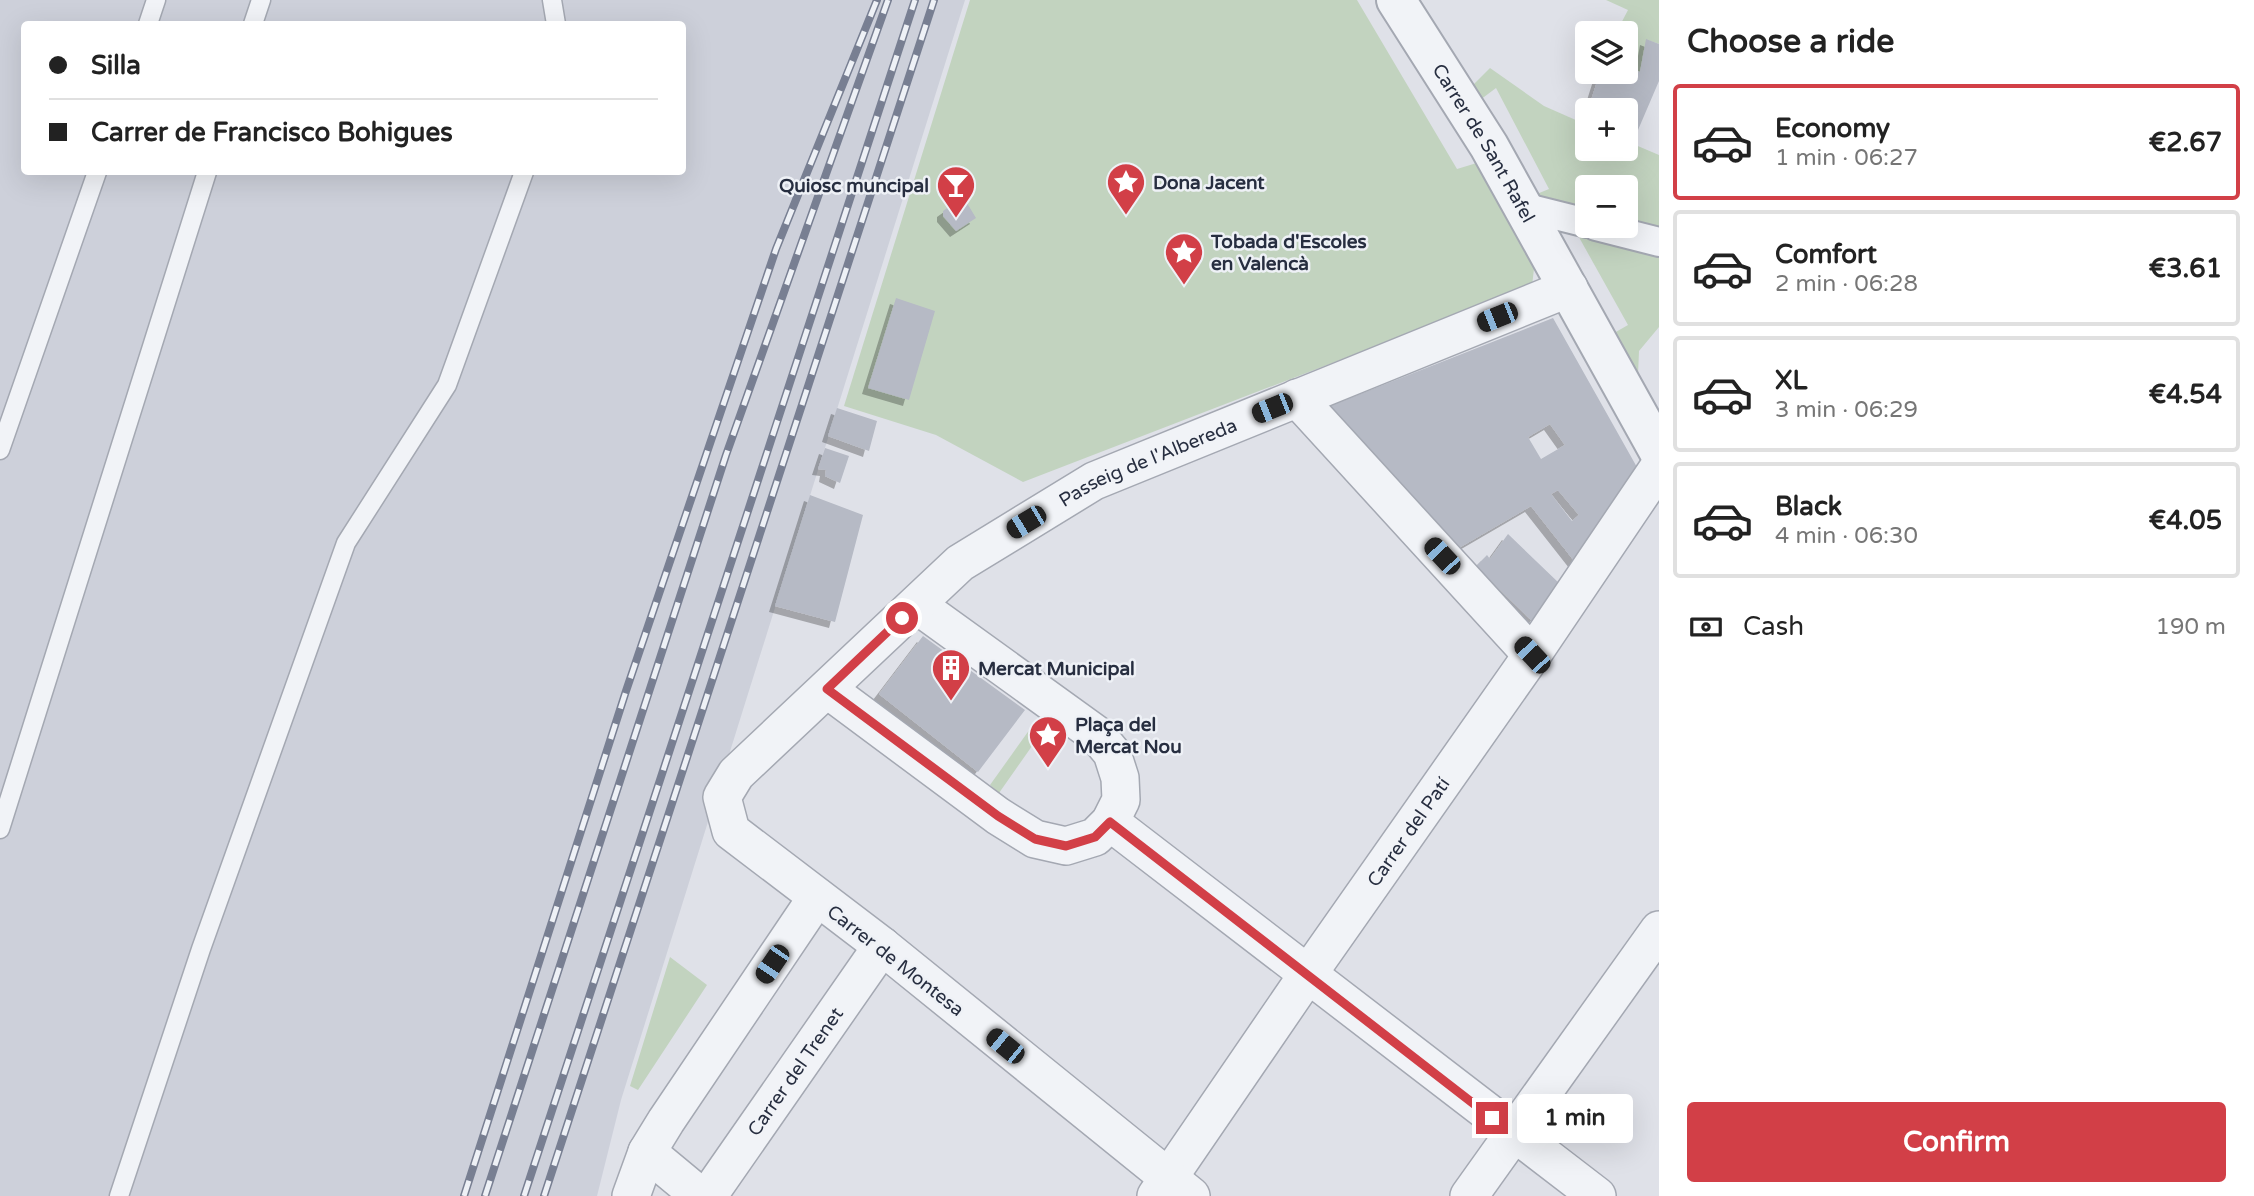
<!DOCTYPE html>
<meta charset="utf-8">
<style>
body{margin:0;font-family:"Varela Round",sans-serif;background:#f6f6f6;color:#222;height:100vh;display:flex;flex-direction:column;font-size:26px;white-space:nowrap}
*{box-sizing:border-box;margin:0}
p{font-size:23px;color:#767676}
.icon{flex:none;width:38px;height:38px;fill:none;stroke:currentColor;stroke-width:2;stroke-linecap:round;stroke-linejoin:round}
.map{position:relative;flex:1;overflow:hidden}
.drawer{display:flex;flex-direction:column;background:#fff;width:595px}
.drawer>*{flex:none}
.hud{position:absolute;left:21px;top:21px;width:665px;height:154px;border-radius:7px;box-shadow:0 7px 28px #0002;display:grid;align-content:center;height:154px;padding:0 28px;background:#fff}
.buttons{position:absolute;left:1575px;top:21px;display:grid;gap:14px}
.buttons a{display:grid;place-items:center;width:63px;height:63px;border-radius:7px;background:#fff;box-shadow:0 7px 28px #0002;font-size:35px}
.end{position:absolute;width:32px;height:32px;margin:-16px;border:9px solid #d23f47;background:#fff;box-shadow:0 0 0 4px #fff}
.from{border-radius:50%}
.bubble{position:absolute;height:49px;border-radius:7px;background:#fff;box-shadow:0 7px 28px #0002;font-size:23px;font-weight:700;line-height:49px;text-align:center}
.car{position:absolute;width:21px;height:42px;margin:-21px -10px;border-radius:9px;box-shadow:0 0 5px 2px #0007;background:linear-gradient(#222 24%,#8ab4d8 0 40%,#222 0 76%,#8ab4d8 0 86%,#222 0)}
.hud b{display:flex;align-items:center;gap:24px;height:66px;font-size:26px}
.hud b+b{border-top:2px solid #e0e0e0}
.hud i{width:18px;height:18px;background:#222}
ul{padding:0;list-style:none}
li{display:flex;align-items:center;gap:21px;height:116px;margin:0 14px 10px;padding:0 14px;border:4px solid #e0e0e0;border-radius:7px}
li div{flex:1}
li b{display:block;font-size:26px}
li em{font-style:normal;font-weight:700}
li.current{border-color:#d23f47}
li>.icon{width:63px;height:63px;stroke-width:1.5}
h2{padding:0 28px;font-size:32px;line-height:84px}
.pay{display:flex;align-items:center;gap:18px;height:77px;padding:0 28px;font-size:26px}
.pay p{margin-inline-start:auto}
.button{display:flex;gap:14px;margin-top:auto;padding:14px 28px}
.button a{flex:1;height:80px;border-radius:7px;background:#d23f47;color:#fff;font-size:28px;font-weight:700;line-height:80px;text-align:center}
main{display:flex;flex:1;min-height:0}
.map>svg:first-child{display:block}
.built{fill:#cdd0da;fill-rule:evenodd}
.green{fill:#c2d3bf;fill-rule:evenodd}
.building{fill:#b6bac5;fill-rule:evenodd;filter:url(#shadow)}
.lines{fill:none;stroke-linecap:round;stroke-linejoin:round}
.service-casing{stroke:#a4a8b2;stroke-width:21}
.pedestrian-casing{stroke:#a4a8b2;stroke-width:32}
.minor-casing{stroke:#a4a8b2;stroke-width:40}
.tertiary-casing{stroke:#a4a8b2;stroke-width:42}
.service{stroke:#f1f3f7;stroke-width:18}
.pedestrian{stroke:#f1f3f7;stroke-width:28}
.minor{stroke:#f1f3f7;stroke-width:37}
.tertiary{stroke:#f1f3f7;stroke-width:38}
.rail-casing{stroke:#787f92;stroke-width:8}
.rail{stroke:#eef1f6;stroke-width:5;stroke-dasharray:16;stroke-linecap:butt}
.route{stroke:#d23f47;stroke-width:9}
.labels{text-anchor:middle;stroke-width:5;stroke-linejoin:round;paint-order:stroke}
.street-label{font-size:19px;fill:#272e40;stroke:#eef1f6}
.poi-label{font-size:19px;font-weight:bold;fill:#272e40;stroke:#eef1f6;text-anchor:start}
</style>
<main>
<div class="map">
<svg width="1659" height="1196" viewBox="0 0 1659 1196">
<defs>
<filter id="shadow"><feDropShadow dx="-6" dy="6" stdDeviation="0" flood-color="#0004"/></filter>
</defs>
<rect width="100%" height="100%" fill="#dfe1e8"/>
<path class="built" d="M0 0H965L621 1100 597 1196H0ZM24 24H682V172H24Z"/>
<path class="green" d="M970 0H1357L1457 169 1480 162 1535 260 1532 286 1023 482 936 435 844 406Z
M1606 0H1659V44L1647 40 1640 72 1626 67V33H1616L1628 10Z
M1490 68 1544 106 1587 125V149H1626V141L1659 155V327L1639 351 1638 375 1630 378 1607 337 1628 325 1566 214 1527 198 1549 189 1496 88 1480 100 1470 88ZM1587 187H1626V226H1587Z
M1035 722 1044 729 999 793 990 785Z
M670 957 707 985 638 1090 630 1086Z"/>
<path class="building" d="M1646 39 1659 44V81L1632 144 1626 141V110H1588L1600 72H1626V67L1640 72Z
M957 201 967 203 976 218 956 231 943 216V211Z
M896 298 935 311 909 400 868 388Z
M1553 318 1638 469 1575 562 1531 506 1457 549 1317 411ZM1550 424 1565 445 1541 459 1528 437ZM1558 490 1579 515 1572 521 1551 494Z
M837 408 877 421 869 451 828 436Z
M825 448 849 456 840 483 825 476 826 470 818 469Z
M810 495 863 515 835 622 775 606Z
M1508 534 1560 584 1532 621 1476 566 1487 555 1490 559Z
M923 636 1025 710 978 772 879 694Z"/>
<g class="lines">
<g class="service-casing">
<path id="service" d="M552 0 556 24
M148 24 156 0
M253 24 261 0
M0 450 97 172
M0 829 207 172
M119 1196 201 949 346 543 447 385 524 172"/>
</g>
<g class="pedestrian-casing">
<path id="pedestrian" d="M1535 210 1587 223
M1596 226 1659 242"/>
</g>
<g class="minor-casing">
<g id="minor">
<path d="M1297 398 1532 655"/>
<path d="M827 689 998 816 1035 839 1066 846 1095 837 1110 822 1121 800 1120 778 1112 753 1097 735 917 605"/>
<path d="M1110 822 1597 1196"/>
<path d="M647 1152 700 1196"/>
<path d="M631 1196 647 1152 666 1121 817 897"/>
<path id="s1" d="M708 1196 882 946"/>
<path id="s2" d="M1156 1196 1308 974 1532 655 1659 467"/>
<path id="s3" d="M1191 1196 882 946 731 831 722 797 736 774 960 563 1094 481 1569 288"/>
<path d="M1469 1196 1659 930"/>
</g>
</g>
<g class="tertiary-casing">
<g id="tertiary">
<path id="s4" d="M1396 0 1489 146 1659 452"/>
</g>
</g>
<use href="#service" class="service"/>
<use href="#pedestrian" class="pedestrian"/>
<use href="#minor" class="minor"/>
<use href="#tertiary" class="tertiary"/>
<g class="rail-casing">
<path id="rail" d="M464 1196 626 691 776 249 877 0
M485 1196 726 455 888 0
M524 1196 915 0
M544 1196 934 0"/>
</g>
<use href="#rail" class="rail"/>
</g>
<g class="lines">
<path class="route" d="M902 618 827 689 998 816 1035 839 1066 846 1095 837 1110 822 1492 1118"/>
</g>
<defs>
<g id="sight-pin" transform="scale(2.0125)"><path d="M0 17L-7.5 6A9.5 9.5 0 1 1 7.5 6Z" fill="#d23f47" stroke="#eef1f6"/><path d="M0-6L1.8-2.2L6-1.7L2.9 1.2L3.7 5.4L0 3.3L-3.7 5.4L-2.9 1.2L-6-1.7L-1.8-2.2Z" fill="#fff"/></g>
<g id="bar-pin" transform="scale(2.0125)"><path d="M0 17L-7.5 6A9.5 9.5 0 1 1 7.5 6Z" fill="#d23f47" stroke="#eef1f6"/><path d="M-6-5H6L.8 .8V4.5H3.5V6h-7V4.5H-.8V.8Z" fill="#fff"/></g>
<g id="building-pin" transform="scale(2.0125)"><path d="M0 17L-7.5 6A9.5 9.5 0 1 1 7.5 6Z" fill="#d23f47" stroke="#eef1f6"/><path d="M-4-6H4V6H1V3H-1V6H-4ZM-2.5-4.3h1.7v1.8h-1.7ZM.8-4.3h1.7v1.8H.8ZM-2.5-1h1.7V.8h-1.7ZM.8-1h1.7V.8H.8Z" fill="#fff"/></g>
</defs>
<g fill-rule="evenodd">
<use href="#sight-pin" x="1126" y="182"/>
<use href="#bar-pin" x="956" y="185"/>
<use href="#sight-pin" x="1184" y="252"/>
<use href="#building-pin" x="951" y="668"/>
<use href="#sight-pin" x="1048" y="735"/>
</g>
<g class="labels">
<g class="street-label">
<text dy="7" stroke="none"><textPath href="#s4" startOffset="168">Carrer de Sant Rafel</textPath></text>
<text dy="7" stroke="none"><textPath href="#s3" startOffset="1171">Passeig de l'Albereda</textPath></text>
<text dy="7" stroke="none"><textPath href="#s2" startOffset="443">Carrer del Patí</textPath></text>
<text transform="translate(896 960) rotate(38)" y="7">Carrer de Montesa</text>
<text dy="7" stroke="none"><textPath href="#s1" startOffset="152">Carrer del Trenet</textPath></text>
</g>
<g class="poi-label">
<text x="1153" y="189">Dona Jacent</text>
<text x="929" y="192" text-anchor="end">Quiosc muncipal</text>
<text x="1211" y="248">Tobada d'Escoles<tspan x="1211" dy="22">en Valencà</tspan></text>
<text x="978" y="675">Mercat Municipal</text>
<text x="1075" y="731">Plaça del<tspan x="1075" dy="22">Mercat Nou</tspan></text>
</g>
</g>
</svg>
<div class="buttons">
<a><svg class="icon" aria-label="layers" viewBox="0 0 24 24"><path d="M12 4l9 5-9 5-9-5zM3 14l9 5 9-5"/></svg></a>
<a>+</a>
<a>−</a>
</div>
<i class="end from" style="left:902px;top:618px"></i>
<i class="end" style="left:1492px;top:1118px"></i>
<div class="bubble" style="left:1517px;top:1094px;width:116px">1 min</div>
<i class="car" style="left:1497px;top:317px;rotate:248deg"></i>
<i class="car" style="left:1272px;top:408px;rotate:248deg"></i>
<i class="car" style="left:1026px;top:522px;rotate:239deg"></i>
<i class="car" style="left:1442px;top:556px;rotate:317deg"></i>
<i class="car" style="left:1532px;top:655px;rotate:317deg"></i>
<i class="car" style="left:772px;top:964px;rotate:214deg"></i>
<i class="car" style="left:1005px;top:1046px;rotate:309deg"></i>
<div class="hud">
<b><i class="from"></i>Silla</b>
<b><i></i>Carrer de Francisco Bohigues</b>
</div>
</div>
<section class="drawer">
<h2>Choose a ride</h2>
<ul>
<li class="current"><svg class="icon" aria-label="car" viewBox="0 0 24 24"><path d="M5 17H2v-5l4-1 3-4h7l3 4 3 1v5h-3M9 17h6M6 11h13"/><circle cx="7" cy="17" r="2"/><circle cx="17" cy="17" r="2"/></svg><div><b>Economy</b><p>1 min · 06:27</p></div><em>€2.67</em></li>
<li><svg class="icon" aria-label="car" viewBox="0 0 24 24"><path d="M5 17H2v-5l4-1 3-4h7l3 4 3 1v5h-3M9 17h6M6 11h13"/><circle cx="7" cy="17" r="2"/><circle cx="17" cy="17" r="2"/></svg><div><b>Comfort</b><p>2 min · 06:28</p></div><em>€3.61</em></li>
<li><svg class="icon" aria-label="car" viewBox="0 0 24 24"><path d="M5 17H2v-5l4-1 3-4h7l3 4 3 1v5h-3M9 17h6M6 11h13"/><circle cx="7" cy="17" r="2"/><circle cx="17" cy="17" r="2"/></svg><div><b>XL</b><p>3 min · 06:29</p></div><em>€4.54</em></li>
<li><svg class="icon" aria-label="car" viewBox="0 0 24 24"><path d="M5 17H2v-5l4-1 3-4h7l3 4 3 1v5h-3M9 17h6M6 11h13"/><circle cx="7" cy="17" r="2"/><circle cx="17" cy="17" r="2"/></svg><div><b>Black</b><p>4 min · 06:30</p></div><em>€4.05</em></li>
</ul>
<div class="pay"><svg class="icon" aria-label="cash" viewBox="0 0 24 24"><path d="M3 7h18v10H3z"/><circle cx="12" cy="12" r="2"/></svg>Cash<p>190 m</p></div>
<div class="button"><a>Confirm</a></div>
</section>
</main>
